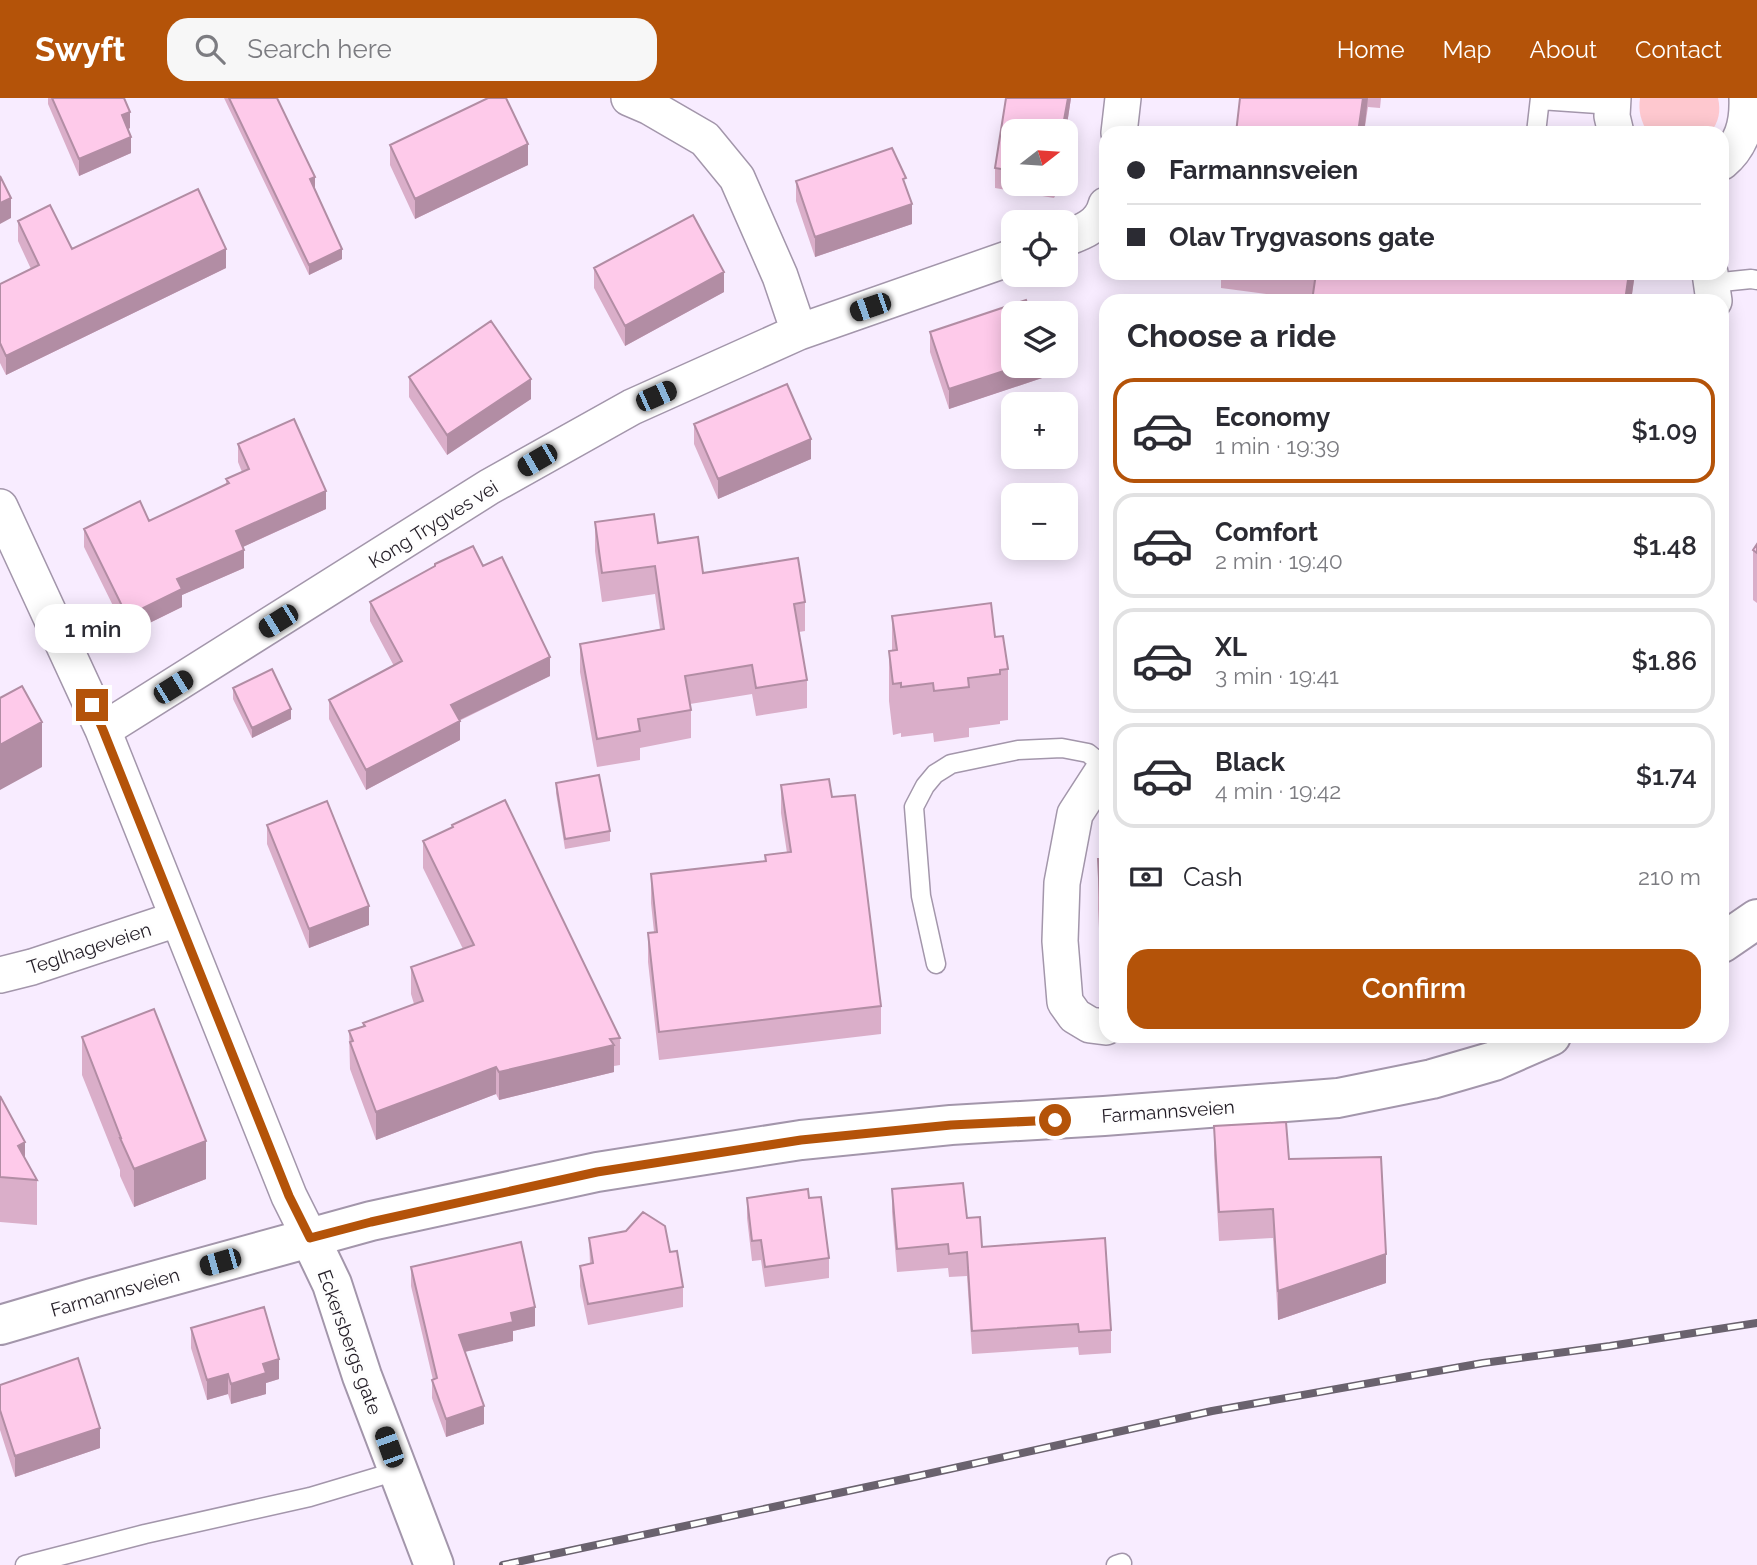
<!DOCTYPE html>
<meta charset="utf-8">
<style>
body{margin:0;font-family:Raleway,sans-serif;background:#f7f7f7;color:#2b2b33;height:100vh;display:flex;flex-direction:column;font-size:26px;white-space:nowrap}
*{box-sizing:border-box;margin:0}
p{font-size:23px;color:#7c7c81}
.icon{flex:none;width:38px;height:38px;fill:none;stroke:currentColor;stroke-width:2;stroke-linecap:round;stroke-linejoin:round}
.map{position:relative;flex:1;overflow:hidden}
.sheet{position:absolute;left:1099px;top:196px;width:630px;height:749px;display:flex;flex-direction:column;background:#fff;border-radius:21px;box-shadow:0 4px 18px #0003}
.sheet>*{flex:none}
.guide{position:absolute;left:1099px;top:28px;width:630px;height:154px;border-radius:21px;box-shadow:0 4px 18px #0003;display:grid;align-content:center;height:154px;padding:0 28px;background:#fff}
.needle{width:46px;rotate:73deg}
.tools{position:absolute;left:1001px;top:21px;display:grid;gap:14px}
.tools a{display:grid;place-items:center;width:77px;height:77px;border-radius:14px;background:#fff;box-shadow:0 4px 18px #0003;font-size:35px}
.end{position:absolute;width:32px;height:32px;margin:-16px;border:9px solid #b45309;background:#fff;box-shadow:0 0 0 4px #fff}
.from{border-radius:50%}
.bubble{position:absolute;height:49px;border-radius:21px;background:#fff;box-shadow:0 4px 18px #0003;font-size:23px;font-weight:600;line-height:49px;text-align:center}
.car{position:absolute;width:21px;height:42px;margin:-21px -10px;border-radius:9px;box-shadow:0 0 5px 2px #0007;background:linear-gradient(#222 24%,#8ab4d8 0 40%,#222 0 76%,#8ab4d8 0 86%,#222 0)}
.guide b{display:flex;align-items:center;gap:24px;height:66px;font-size:26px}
.guide b+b{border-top:2px solid #e1e1e2}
.guide i{width:18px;height:18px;background:#2b2b33}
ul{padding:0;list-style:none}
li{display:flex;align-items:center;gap:21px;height:105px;margin:0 14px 10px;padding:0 14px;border:4px solid #e1e1e2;border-radius:21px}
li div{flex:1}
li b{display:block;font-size:26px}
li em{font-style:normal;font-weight:600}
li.active{border-color:#b45309}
li>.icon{width:63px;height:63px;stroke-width:1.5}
h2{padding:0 28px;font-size:32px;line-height:84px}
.pay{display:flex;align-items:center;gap:18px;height:77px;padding:0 28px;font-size:26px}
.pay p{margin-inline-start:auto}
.action{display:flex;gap:14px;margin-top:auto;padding:14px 28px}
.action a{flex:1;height:80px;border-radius:21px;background:#b45309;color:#fff;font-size:28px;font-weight:600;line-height:80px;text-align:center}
header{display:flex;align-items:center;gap:42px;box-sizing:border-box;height:98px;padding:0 35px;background:#b45309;color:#fff}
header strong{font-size:33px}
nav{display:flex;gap:38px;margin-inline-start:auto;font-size:24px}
.search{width:490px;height:63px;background:#f7f7f7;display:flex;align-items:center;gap:18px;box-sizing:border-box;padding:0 24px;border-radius:21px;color:#7c7c81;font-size:26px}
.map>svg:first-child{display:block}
.green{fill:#fec8cf}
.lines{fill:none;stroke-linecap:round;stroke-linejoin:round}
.service-casing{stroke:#a396ab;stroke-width:21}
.minor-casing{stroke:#a396ab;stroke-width:38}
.secondary-casing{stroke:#a396ab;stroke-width:42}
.service{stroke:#fff;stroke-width:18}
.minor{stroke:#fff;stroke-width:35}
.secondary{stroke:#fff;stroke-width:38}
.rail-casing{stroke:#6a626e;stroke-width:8}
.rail{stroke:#fefefe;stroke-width:5;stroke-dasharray:16;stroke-linecap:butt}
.wall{fill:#daaec9}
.shaded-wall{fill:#b28da4}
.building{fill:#fecaea;stroke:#b28da4;stroke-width:2}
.route{stroke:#b45309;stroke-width:9}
.labels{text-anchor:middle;stroke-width:6;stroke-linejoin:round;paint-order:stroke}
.street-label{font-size:19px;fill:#231d26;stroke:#fefefe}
</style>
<header>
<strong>Swyft</strong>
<div class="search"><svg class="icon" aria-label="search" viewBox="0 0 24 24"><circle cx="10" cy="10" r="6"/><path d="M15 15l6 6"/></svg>Search here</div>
<nav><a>Home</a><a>Map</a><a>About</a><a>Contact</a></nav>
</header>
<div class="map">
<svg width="1757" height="1467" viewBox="0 0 1757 1467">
<rect width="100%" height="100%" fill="#f8ecff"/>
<path class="green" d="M1640 0H1718C1721 13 1719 24 1710 35H1648C1641 23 1638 14 1640 0Z"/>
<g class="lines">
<g class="service-casing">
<path id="service" d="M1540 2 1612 7
M1536 35 1540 0
M1712 185 1751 181 1757 182
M936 866 921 798 914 709 925 688 935 676 951 666 1018 652 1062 650 1088 655 1105 669
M25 1467 145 1436 310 1399 397 1373
M1116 1467 1122 1465"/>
</g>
<g class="minor-casing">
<path id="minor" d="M629 0 650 9 705 41 737 80 780 178 799 234
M1613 0 1612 18 1616 35
M1119 35 1123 0
M1722 64C1742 47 1748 26 1747 0
M1066 140C1083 134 1101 127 1106 107
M1710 175 1714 203
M0 409 103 632 289 1098 310 1140
M103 632 489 389 632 309 799 234 1013 159
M1106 668 1075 716 1062 785 1060 843 1065 904 1075 918 1090 927 1106 929
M0 877 32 869 177 821"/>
</g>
<g class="secondary-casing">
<path id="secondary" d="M1722 845 1757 821
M310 1140 332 1186 362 1278 434 1467
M0 1227 92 1200 371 1123 597 1074 801 1042 951 1027 1104 1018 1338 1000 1432 981 1494 963 1551 938"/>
</g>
<use href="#service" class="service"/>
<use href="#minor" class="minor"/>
<use href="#secondary" class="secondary"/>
<g class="rail-casing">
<path id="rail" d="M503 1467 918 1378 1212 1313 1483 1265 1610 1248 1757 1225"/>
</g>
<use href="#rail" class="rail"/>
</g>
<path class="wall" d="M48 0H124L130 30 128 31 131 55 79 78 48 6Z
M224 0H277L315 89 314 90 342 161 309 177Z
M1006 0H1071L1066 33H1013V86H1057L1054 100 995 90V70Z
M1240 0H1381L1380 10 1368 9 1364 35H1236Z
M390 47 528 67 415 121 390 67Z
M796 83 906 89 912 126 815 159 796 103Z
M18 123 72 151 226 170 6 277 0 265V186L31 171 18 143Z
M594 170 724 194 625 248 594 190Z
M1213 175H1635L1631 203 1312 202 1221 190V177H1213Z
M930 234 1045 268V279L949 311 930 254Z
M409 279 531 301 447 357 409 299Z
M694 326 811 361 718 401 694 346Z
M238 346 326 411 243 449 244 470 182 497V509L127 536 84 449V431L149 423 226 386V381L242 374 238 364Z
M595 424 658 445 703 475 805 504V533L799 534 807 582V610L756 618 752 596 690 606 691 612V640L640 650V662L597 669 580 574V546L660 531 655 496 602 504 595 453Z
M1757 446V505L1753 502V452Z
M483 468 550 578 459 623 460 642 366 692 329 621V602L394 568 370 523V504Z
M892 518 995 539 1008 571V622L1000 623V626L969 630V639L934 644 933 635 901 639V635L893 637 889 603V553L892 552Z
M233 590 291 621 252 640 233 601Z
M556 685 610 733V743L565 751 556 695Z
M781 687 832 699 881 908V936L659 962 648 864V835L654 834 651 805V776L765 763V757L787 755 781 715Z
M267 727 369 827 309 850 267 746Z
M452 727 620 940V967L614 968V974L499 1002 496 996 376 1042 350 971 349 933 363 928V925L414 906 411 896V869L463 851 423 770V743L452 729Z
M1098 761H1106V888H1102L1098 811Z
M82 939 206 1081 134 1109 120 1078V1072L82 977Z
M0 998 25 1062 37 1082V1127L0 1124Z
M1214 1028 1289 1061 1386 1185 1278 1222 1273 1140 1219 1143 1214 1057Z
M892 1091 967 1120 982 1149 1111 1232V1255L1079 1257 1078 1249 972 1256 967 1178 949 1179 948 1170 897 1174 892 1114Z
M747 1100H809L829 1160V1180L765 1189 761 1162 752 1163 747 1120Z
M589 1140 670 1154 683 1189V1209L588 1227 580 1188V1168L590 1166Z
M411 1169 535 1228 513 1233V1243L465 1254 484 1326 446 1339 432 1300V1282H433L411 1188Z
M191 1230 279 1281 266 1285V1296L231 1306 228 1296 207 1302 191 1250Z
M0 1287 100 1350 15 1379 0 1332Z"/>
<path class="shaded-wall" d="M1068 0H1071L1066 33H1062Z
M1363 0H1368L1364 35H1358Z
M130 14V30L122 34V17Z
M131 39V55L79 78V61Z
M528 46V67L415 121V101Z
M315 79V89L310 92V81Z
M1054 86H1057L1054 100Z
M11 100V120L0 126V105Z
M912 106V126L815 159V139Z
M226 151V170L6 277V258Z
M342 151V161L309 177V167Z
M724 174V194L625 248V228Z
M1629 175H1635L1631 203H1625Z
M1019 268H1045V279L949 311V291Z
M531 281V301L447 357V337Z
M811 341V361L718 401V381Z
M326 393V411L236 452V433Z
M244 452V470L182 497V509L127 536V518L177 481Z
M550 559V578L451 626V607Z
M291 611V621L252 640V630Z
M460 623V642L366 692V672Z
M42 624V669L0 692V647Z
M369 808V827L309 850V831Z
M614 947V974L499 1002V974Z
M496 969V996L376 1042V1014Z
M206 1043V1081L134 1109V1071Z
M25 1044V1081L18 1048Z
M1386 1156V1185L1278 1222V1193Z
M535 1209V1228L513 1233V1243L459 1255V1237L511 1215Z
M279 1261V1281L266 1285V1296L231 1306V1286L263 1266Z
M228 1276V1296L207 1302V1282Z
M484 1308V1326L446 1339V1321Z
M100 1330V1350L15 1379V1358Z"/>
<path class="building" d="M52 0H124L130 14 122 17 131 39 79 61Z
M229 0H277L315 79 310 81 342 151 309 167Z
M488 0H506L528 46 415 101 390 47Z
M1006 0H1068L1062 33H1013V73L995 70Z
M1240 0H1363L1358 35H1236Z
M892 50 906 80 903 81 912 106 815 139 796 83Z
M0 78 11 100 0 105Z
M198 91 226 151 6 258 0 245V186L39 167 18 123 50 107 72 151Z
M693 117 724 174 625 228 594 170Z
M1316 175H1629L1625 203H1312Z
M1026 202 1030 215H1013V268H1019L949 291 930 234Z
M491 223 531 281 447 337 409 279Z
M787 286 811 341 718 381 694 326Z
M294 321 326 393 236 433 244 452 177 481 182 491 127 518 84 431 140 403 149 423 229 385 226 381 249 371 238 346Z
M654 416 658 445 698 439 703 475 798 460 805 504 794 506 807 582 756 590 752 567 685 578 691 612 638 621 640 633 597 641 580 546 664 531 655 468 602 475 595 424Z
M1757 446V455L1753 452Z
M473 448 483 468 502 459 550 559 451 607 460 623 366 672 329 602 402 563 370 504 435 468V466Z
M991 505 995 539 1003 538 1008 571 1000 572V576L968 580 969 589 934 593 933 585 901 589V585L893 586 889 553 897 552 892 518Z
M272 571 291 611 252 630 233 590Z
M22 588 42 624 0 647V600Z
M599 677 610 733 565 741 556 685Z
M829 681 832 699 855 697 881 908 659 934 648 835 657 834 651 776 766 763 765 757 791 754 781 687Z
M505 702 620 940 610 941 614 947 499 974 496 969 376 1014 350 944 353 943 349 933 365 928 363 925 423 903 411 869 474 847 423 743 453 729 452 727Z
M327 703 369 808 309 831 267 727Z
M1098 761H1106V837H1102Z
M154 911 206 1043 134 1071 120 1040H121L82 939Z
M0 998 25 1044 18 1048 37 1082 0 1079Z
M1286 1024 1289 1061 1381 1059 1386 1156 1278 1193 1273 1111 1219 1114 1214 1028Z
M963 1085 967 1120 980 1119 982 1149 1105 1140 1111 1232 1079 1234 1078 1226 972 1233 967 1154 949 1156 948 1146 897 1151 892 1091Z
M808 1091 809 1100 821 1099 829 1160 765 1169 761 1142 752 1143 747 1100Z
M643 1114 665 1128 670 1154 677 1153 683 1189 588 1206 580 1168 593 1165 589 1140 626 1133Z
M521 1144 535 1209 511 1215 513 1224 459 1237 484 1308 446 1321 432 1282 437 1280 411 1169Z
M264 1209 279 1261 263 1266 266 1275 231 1286 228 1276 207 1282 191 1230Z
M78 1260 100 1330 15 1358 0 1312V1287Z"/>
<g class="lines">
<path class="route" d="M92 607 103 632 289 1098 310 1140 371 1124 597 1074 801 1042 951 1027 1055 1022"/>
</g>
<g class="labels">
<g class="street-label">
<text transform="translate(433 426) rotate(-32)" y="7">Kong Trygves vei</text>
<text transform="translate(89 850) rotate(-18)" y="7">Teglhageveien</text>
<text transform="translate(1168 1013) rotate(-4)" y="7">Farmannsveien</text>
<text transform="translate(115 1194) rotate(-16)" y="7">Farmannsveien</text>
<text transform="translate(350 1244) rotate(70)" y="7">Eckersbergs gate</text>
</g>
</g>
</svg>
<div class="tools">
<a><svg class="needle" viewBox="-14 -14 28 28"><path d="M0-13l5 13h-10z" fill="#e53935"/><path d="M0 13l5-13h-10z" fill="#7c7c81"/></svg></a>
<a><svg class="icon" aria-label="locate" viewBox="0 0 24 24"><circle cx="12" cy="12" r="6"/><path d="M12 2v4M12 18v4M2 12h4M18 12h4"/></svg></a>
<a><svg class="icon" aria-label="layers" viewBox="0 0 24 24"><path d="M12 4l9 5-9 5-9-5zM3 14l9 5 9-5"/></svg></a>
<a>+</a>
<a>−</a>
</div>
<i class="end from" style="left:1055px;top:1022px"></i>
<i class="end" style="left:92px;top:607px"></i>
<div class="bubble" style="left:35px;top:506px;width:116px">1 min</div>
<i class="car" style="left:870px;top:209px;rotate:251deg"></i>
<i class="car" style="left:656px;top:298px;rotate:66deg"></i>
<i class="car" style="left:537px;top:362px;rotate:240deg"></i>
<i class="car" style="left:278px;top:523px;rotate:238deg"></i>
<i class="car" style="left:173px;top:589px;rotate:58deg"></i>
<i class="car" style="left:220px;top:1164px;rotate:254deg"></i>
<i class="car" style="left:389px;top:1349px;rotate:340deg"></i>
<div class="guide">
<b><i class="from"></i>Farmannsveien</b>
<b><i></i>Olav Trygvasons gate</b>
</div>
<section class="sheet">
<h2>Choose a ride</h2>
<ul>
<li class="active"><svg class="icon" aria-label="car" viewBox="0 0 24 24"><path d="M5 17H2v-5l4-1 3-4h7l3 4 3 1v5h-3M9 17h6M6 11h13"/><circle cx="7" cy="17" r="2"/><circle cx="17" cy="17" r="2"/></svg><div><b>Economy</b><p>1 min · 19:39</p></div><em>$1.09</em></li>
<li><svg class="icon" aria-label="car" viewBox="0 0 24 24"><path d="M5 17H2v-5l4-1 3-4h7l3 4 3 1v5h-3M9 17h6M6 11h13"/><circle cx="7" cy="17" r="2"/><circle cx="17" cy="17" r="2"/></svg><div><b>Comfort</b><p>2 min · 19:40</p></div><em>$1.48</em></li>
<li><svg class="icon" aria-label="car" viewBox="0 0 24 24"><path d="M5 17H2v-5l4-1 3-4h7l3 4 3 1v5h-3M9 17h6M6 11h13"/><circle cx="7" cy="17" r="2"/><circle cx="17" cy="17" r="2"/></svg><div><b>XL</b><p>3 min · 19:41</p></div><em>$1.86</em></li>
<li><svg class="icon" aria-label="car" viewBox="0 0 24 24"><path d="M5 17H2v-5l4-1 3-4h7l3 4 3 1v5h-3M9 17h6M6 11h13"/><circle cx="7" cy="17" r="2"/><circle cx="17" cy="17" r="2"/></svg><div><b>Black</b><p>4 min · 19:42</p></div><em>$1.74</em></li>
</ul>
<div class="pay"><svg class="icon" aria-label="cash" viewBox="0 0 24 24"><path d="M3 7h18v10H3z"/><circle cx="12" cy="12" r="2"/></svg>Cash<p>210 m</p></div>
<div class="action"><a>Confirm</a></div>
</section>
</div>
